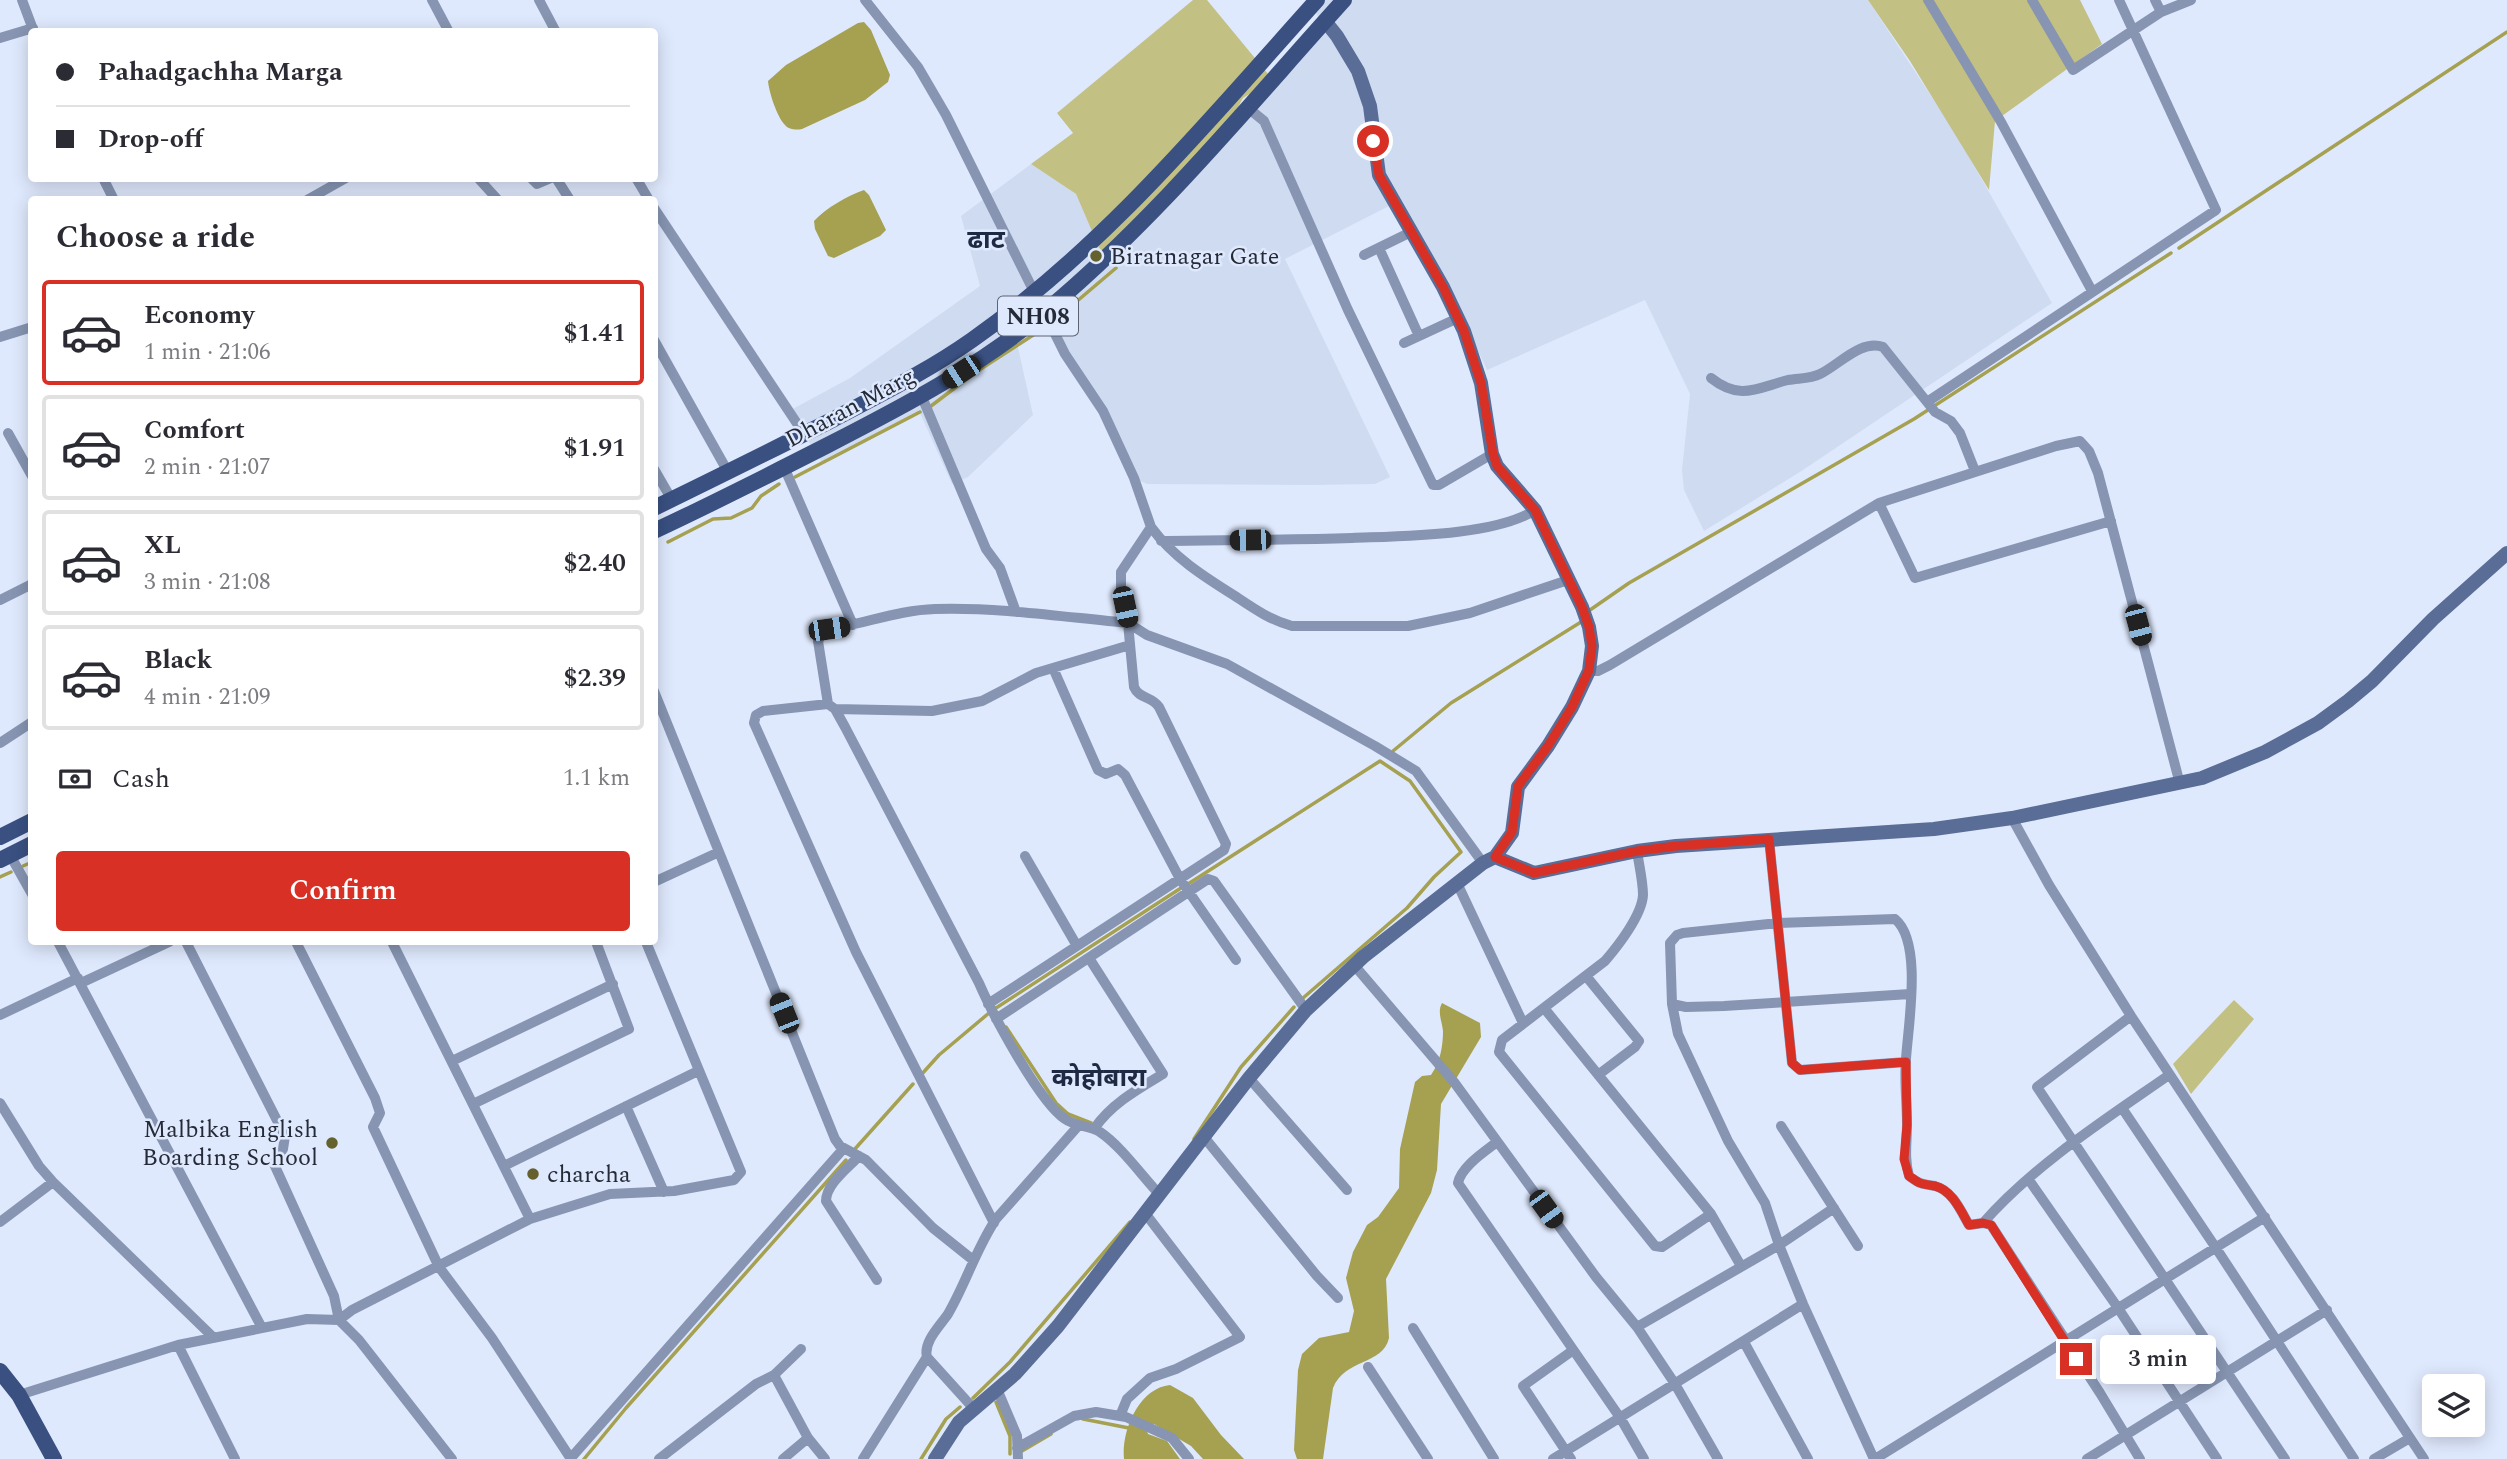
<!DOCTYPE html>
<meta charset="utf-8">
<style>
body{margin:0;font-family:Spectral,"Noto Sans Devanagari",serif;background:#f7f7f7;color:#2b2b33;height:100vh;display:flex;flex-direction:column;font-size:26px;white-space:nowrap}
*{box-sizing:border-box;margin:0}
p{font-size:23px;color:#7c7c81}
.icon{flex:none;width:38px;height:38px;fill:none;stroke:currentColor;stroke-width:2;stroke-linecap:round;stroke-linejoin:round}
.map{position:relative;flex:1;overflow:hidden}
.drawer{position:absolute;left:28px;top:196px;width:630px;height:749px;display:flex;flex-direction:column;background:#fff;border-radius:7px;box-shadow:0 4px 18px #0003}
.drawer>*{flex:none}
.hud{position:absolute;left:28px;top:28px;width:630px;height:154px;border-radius:7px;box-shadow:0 4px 18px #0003;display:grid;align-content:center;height:154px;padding:0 28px;background:#fff}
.controls{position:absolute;left:2422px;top:1374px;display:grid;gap:14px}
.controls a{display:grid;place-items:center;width:63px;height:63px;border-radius:7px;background:#fff;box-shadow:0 4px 18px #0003;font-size:35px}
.end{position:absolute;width:32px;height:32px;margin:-16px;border:9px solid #d93025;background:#fff;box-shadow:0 0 0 4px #fff}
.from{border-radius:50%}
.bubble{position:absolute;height:49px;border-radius:7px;background:#fff;box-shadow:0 4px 18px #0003;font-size:23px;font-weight:600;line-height:49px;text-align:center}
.car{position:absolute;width:21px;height:42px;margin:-21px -10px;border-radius:9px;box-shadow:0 0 5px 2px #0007;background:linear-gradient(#222 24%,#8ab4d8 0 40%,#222 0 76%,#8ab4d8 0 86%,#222 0)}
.hud b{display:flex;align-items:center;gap:24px;height:66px;font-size:26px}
.hud b+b{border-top:2px solid #e1e1e2}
.hud i{width:18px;height:18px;background:#2b2b33}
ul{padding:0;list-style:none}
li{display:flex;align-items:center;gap:21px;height:105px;margin:0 14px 10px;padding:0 14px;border:4px solid #e1e1e2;border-radius:7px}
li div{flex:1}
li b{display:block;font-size:26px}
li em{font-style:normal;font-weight:600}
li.current{border-color:#d93025}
li>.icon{width:63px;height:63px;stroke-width:1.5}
h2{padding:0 28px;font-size:32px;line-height:84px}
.pay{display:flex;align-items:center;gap:18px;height:77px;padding:0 28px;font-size:26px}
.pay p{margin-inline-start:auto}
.button{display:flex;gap:14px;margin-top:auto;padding:14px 28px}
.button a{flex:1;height:80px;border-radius:7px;background:#d93025;color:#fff;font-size:28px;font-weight:600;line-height:80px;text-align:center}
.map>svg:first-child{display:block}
.built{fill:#cfdbf1}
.green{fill:#c3c084}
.water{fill:#a6a051}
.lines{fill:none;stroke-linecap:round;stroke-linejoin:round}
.stream{stroke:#a6a051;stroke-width:3.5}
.street{stroke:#8795b2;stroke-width:10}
.secondary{stroke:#596d96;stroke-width:14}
.primary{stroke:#395081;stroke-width:16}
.route{stroke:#d93025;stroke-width:9}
.poi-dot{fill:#65612e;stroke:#dfe9fd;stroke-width:2.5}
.labels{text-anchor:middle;stroke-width:5;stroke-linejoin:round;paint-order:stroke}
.shield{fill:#dfe9fd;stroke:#5c6372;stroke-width:2}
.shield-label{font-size:23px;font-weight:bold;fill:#242a36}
.poi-label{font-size:24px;fill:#242a36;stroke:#dfe9fd;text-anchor:start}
.street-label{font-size:24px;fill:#242a36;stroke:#dfe9fd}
.neighbourhood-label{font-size:26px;font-weight:bold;fill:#1e2a43;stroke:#dfe9fd}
</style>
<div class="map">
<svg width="2507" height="1459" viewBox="0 0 2507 1459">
<rect width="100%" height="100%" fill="#dfe9fd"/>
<path class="built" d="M1306 0H1868L1956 134 2052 303 1803 470 1704 531 1684 490 1682 470 1690 394 1645 300 1487 370 1440 269 1391 205 1285 259 1390 477 1375 484 1312 485 1147 484 1134 478 1045 312 1015 334 1033 415 968 477 952 484 920 413 823 464 789 411 850 378 980 286 961 216 1031 164 1076 194 1104 258 1323 23Z"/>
<path class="green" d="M1193 0H1207L1273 80 1243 98 1222 137 1104 259 1076 194 1031 164 1073 133 1057 113Z
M1868 0H2080L2102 44 1995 121 1989 190 1910 61Z
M2234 1000 2254 1019 2191 1094 2173 1064Z"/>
<path class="water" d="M864 22 871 30 890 75 888 82 865 100 802 129C797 130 789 130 785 125 777 117 769 92 768 81L786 65 858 23Z
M864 190 869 195 886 230 880 236 834 258 828 256 815 229 814 221C826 208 847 196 864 190Z
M1442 1003 1480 1023 1481 1037 1441 1104 1437 1170 1431 1193 1386 1279 1389 1338C1383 1365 1344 1359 1333 1388L1323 1459H1297L1294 1450 1298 1370 1302 1354 1319 1338 1349 1332 1354 1311 1346 1278 1353 1252 1367 1225 1378 1217 1399 1188 1400 1149 1415 1082 1422 1076 1431 1075C1440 1062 1443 1047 1443 1031 1442 1021 1437 1012 1442 1003Z
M1170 1385 1193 1398 1221 1435 1244 1459H1203L1191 1446 1154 1424 1146 1428 1148 1434 1167 1441 1180 1459H1124C1121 1431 1139 1388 1170 1385Z"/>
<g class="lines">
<path class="stream" d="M2179 248 2507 32
M1056 319 1116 268
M931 406 976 372 1041 330
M795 477 920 412
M668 542 713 519 731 518 752 508 761 496 779 484
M1590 610 1629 583 1914 419 2171 253
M1393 751 1451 703 1581 622
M23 866 32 862
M0 877 11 872
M1188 884 1380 761 1410 781 1461 852 1434 877 1407 908 1303 998
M996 1008 1181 888
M1006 1027 1056 1103 1068 1114 1091 1123
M921 1075 939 1055 989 1013
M1194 1139 1241 1067 1294 1007
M854 1150 913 1084
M973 1398 1010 1362 1130 1222
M996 1402 1010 1436V1454
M1083 1419 1129 1428
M1022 1451 1051 1434
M584 1459 626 1408 846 1160
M921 1459 946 1419 960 1407"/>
<path class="street" d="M22 0 34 32
M432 0 449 32
M539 0 556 32
M865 0 918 67 946 115 1065 354 1103 411 1134 478 1151 527 1121 572V590L1128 623 1147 635 1227 664 1375 746 1416 771 1483 863
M1928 0 2001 122 2092 291
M2032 0 2073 70 2161 12 2191 0
M2155 0 2161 12
M0 38 33 28
M1248 108 1264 121 1348 310 1433 485H1439L1492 454
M103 178 114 200
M478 178 498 200
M531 178 537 184 551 178
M556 178 570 200
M636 178 649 200
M307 200 346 178
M654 208 804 434
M1379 248 1419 336
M1364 255 1411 232
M0 337 32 327
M654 340 728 472
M1404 343 1458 318
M1711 378C1740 401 1757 388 1788 380 1798 378 1810 379 1820 374 1839 365 1861 339 1883 347L1935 412 1951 421 1960 433 1975 471
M922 397 986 549 1000 568 1016 612
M1927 402 2216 210 2119 0
M8 433 32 476
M784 467 853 625
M654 469 672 500
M1879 503 1915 578 2111 521
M1151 527C1173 557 1203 576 1235 596 1253 608 1270 620 1292 626H1408L1470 613 1568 580
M1161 541C1225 540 1288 540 1352 538 1400 536 1495 536 1535 510
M0 600 32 584
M1053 668 1098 770 1106 774 1118 769 1125 775 1180 879 1236 960
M1589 671H1598L1610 665 1879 503 2056 446 2080 441 2089 451 2098 473 2180 784
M654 691 835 1139 840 1146 866 1160 933 1228 973 1260
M828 704 763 711 756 715 754 723 856 952 994 1223
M835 709 932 711 982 701 1036 673 1130 645
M0 743 32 722
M2012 818 2049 885 2131 1016 2424 1459
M1769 839 1792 1063 1800 1070 1906 1062
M1637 851C1639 865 1643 881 1643 895 1642 915 1618 946 1605 961L1502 1040 1499 1052 1655 1246 1662 1247 1711 1214
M10 855 32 894
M1025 856 1077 946
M654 882 719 852
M1457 883 1523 1023
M58 942 262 1328
M186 942 285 1136 283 1149 274 1164 334 1296 339 1320 352 1310 530 1219 610 1194 674 1191 734 1180 741 1172 646 942
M296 942 375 1098 380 1113 373 1127 439 1267 492 1338 571 1459
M392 942 530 1219
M1089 958 1163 1074C1138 1089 1111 1104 1094 1129
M1354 965 1454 1082 1596 1277 1637 1327 1675 1384 1718 1459
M1586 976 1639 1041 1635 1047 1598 1075
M81 983 169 942
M988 1004 1224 850 1226 844 1159 707C1152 696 1139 699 1134 687L1128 623C1064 617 999 607 935 609 899 610 864 624 829 629L822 634 818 641 828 704 835 709 845 727 979 983C992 1013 1039 1102 1065 1119 1076 1127 1090 1125 1100 1132 1121 1146 1142 1176 1160 1195
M1672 1004 1686 1007 1724 1006 1910 994
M1544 1008 1711 1214 1741 1266
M0 1015 78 978
M2131 1016 2037 1087 2285 1459
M996 1019 1208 879 1214 881 1306 1010
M452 1061 613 984
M1249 1078 1347 1190
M0 1103 39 1166 53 1182 214 1338
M473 1104 629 1029 596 942
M626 1106 664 1192
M2122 1108 2216 1248 2354 1459
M1781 1126 1858 1246
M1204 1137 1317 1276 1338 1298
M1497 1142C1484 1152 1461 1167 1458 1183L1621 1419 1644 1459
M859 1156C848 1168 826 1184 826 1201L877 1280
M504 1166 698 1071
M2029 1180 2118 1308 2217 1459
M0 1222 53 1182
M1983 1223C2035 1164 2106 1119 2169 1075
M1637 1327 1779 1245 1834 1208
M1413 1328 1494 1459
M1744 1342 1808 1459
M178 1345 235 1459
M1368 1367 1428 1459
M774 1375 808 1438 825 1459
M997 1389 1017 1436 1018 1459
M19 1395 178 1345 307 1319 339 1320 359 1340 452 1459
M974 1409 927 1357C923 1342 940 1326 948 1314 966 1283 976 1249 996 1219L1079 1125
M1120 1416 1127 1399 1150 1378 1176 1369 1240 1337 1145 1213
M1017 1448 1074 1416 1096 1412 1126 1417 1172 1438 1189 1459
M570 1459 844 1148
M659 1459 756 1384 774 1375 801 1349
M783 1459 808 1438
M863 1459 927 1357
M1553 1459 1803 1304
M1571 1459 1523 1386 1572 1351
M1874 1459 1803 1304 1779 1245 1765 1203 1728 1141 1678 1034 1672 1004 1670 943 1677 935 1683 933 1778 923 1895 919C1923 942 1908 1026 1906 1059 1904 1080 1907 1102 1907 1124 1907 1143 1904 1158 1909 1176 1923 1186 1920 1183 1935 1186 1952 1190 1961 1211 1969 1225L1983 1223 1991 1225 2100 1393 2140 1459
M1875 1459 2265 1217
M2087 1459 2327 1310
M2374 1459 2410 1438"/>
<path class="secondary" d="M1495 857 1534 873 1637 851 1676 846 1934 829 2012 818 2202 778 2265 752 2318 723 2348 701 2372 681 2433 619 2507 553
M935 1459 959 1422 1015 1374 1058 1326 1249 1078 1306 1010 1363 957 1483 863 1495 857 1512 833 1518 787 1548 746 1572 707 1589 671 1592 646 1589 627 1582 607 1535 510 1497 466 1492 454 1481 383 1464 331 1443 287 1379 175 1370 106 1358 71 1337 36 1329 26 1323 23"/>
<path class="primary" d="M654 508C714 479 774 449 834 419 881 394 928 371 972 340 1105 247 1209 120 1317 0
M654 531C712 504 769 475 826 446 904 406 979 367 1047 310 1157 218 1248 106 1344 0
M0 837 32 821
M0 860 32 844
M0 1371 19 1395 54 1459"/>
</g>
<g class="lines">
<path class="route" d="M1373 141 1379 175 1443 287 1464 331 1481 383 1493 454 1497 466 1535 510 1582 607 1589 627 1592 646 1589 670 1572 707 1548 746 1518 786 1512 832 1495 857 1534 873 1637 851 1676 846 1769 839 1792 1063 1800 1070 1906 1062 1907 1125 1904 1159 1909 1176C1923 1186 1920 1183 1935 1186 1952 1190 1961 1211 1969 1225L1983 1223 1991 1225 2076 1359"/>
</g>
<g class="poi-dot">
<circle cx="1096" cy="256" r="7"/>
<circle cx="332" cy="1143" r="7"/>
<circle cx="533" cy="1174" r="7"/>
</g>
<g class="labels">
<rect class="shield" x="998" y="296.5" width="80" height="39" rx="5"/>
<g class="shield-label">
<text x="1038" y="324">NH08</text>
</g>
<g class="poi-label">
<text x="1110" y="264">Biratnagar Gate</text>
<text x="318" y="1137" text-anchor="end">Malbika English<tspan x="318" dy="28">Boarding School</tspan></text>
<text x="547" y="1182">charcha</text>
</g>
<g class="street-label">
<text transform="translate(850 407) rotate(-28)" y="8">Dharan Marg</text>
</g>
<g class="neighbourhood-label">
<text x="986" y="248">ढाट</text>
<text x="1099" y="1086">कोहोबारा</text>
</g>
</g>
</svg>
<div class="controls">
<a><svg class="icon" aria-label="layers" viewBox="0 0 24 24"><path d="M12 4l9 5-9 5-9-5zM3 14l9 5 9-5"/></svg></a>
</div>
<i class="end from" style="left:1373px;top:141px"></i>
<i class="end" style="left:2076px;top:1359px"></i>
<div class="bubble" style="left:2100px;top:1335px;width:116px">3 min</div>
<i class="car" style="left:961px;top:372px;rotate:237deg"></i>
<i class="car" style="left:1250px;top:540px;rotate:269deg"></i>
<i class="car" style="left:1125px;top:607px;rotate:168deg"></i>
<i class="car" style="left:2138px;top:625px;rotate:165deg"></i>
<i class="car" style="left:829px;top:629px;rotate:82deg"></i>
<i class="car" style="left:784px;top:1013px;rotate:338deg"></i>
<i class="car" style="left:1546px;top:1209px;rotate:144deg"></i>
<div class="hud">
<b><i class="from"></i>Pahadgachha Marga</b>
<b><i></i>Drop-off</b>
</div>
<section class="drawer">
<h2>Choose a ride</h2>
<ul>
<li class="current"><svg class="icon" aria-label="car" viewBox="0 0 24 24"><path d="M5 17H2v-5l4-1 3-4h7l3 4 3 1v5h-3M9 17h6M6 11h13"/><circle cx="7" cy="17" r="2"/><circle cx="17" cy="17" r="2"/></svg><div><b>Economy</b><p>1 min · 21:06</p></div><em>$1.41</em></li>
<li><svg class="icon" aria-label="car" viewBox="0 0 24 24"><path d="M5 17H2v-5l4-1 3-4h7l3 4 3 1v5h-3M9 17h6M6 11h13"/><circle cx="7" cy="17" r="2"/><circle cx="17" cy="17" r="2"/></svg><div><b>Comfort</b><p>2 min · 21:07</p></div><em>$1.91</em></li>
<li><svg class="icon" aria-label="car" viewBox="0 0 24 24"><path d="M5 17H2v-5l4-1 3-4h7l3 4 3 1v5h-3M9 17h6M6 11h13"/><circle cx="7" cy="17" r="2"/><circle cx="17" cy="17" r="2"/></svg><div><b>XL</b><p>3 min · 21:08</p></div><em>$2.40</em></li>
<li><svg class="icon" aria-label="car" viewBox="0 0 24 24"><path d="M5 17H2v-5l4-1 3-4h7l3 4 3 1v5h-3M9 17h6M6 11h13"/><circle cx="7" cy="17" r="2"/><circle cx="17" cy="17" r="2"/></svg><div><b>Black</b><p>4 min · 21:09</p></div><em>$2.39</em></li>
</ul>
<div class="pay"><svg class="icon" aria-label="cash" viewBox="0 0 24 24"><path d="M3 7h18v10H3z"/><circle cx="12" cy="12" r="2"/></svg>Cash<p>1.1 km</p></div>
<div class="button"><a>Confirm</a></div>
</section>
</div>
